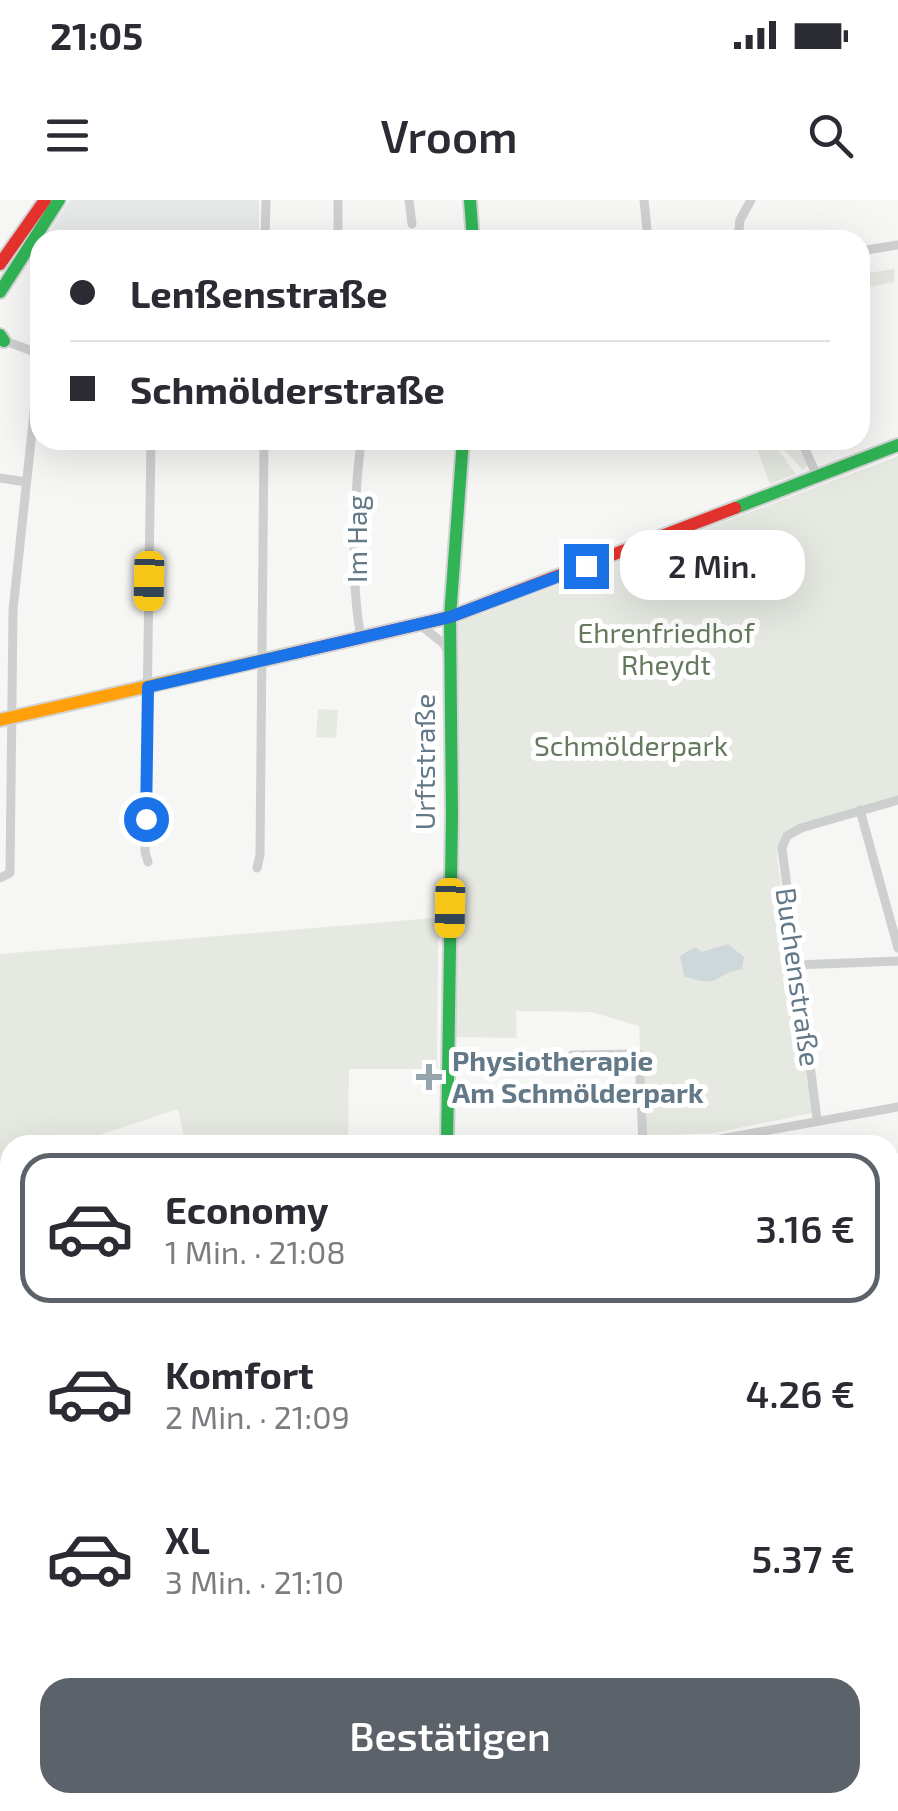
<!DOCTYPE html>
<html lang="de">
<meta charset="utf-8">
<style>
body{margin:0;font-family:"Exo 2",sans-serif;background:#f7f7f7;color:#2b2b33;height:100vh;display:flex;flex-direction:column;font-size:38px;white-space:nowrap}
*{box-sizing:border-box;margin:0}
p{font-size:32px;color:#7c7c81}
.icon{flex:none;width:55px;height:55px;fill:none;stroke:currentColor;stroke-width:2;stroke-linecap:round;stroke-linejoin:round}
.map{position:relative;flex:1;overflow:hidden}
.details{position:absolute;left:0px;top:935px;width:900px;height:678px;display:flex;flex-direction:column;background:#fff;border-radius:30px 30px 0 0;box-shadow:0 10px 40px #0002}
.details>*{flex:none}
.banner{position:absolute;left:30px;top:30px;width:840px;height:220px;border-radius:30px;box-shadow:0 10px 40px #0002;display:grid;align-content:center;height:220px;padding:0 40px;background:#fff}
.end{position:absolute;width:45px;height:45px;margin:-22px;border:12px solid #1a73e8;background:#fff;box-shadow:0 0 0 5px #fff}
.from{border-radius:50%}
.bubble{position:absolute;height:70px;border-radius:30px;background:#fff;box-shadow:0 10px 40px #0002;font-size:32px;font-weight:600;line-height:70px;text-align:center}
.car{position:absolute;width:30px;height:60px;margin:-30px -15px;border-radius:12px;box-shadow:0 0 8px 2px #0007;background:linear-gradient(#f5c518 24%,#345 0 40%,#f5c518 0 76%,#345 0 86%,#f5c518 0)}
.banner b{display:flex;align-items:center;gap:35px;height:95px;font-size:38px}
.banner b+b{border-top:2px solid #e1e1e2}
.banner i{width:25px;height:25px;background:#2b2b33}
ul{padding:18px 0 0;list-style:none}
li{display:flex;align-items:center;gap:30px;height:150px;margin:0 20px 15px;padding:0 20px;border:5px solid transparent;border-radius:30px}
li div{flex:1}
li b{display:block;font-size:38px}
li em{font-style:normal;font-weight:600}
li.current{border-color:#5b626a}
li>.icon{width:90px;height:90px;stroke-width:1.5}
.button{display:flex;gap:20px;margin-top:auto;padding:20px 40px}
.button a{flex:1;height:115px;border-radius:30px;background:#5b626a;color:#fff;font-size:40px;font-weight:600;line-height:115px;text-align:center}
.status{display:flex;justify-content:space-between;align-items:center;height:70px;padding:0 50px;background:#fff;direction:ltr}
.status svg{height:28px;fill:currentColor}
header{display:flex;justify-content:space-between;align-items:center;height:130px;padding:0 40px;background:#fff;font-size:45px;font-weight:600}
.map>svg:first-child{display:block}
.built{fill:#e6e7e7}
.green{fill:#e6e9e2}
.water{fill:#ced7d9}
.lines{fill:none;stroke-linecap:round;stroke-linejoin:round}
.fast-casing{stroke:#d2d4d4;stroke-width:16}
.slow-casing{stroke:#d2d4d4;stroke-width:16}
.jam-casing{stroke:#d2d4d4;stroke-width:16}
.street{stroke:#cecfcf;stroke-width:9}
.fast{stroke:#30b455;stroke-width:12}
.slow{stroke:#ff9f0a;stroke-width:12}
.jam{stroke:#e5322d;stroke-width:12}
.rail{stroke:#c3c5c6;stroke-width:2.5;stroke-dasharray:15 8;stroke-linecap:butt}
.route{stroke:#1a73e8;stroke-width:12}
.poi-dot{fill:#96a5ad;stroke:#fff;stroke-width:4}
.labels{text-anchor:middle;stroke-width:10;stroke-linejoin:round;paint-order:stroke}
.street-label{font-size:28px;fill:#637987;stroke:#fff}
.park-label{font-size:28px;fill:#65795e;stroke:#fff}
.poi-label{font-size:28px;font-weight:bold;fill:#637987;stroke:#fff;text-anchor:start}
</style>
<div class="status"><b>21:05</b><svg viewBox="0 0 49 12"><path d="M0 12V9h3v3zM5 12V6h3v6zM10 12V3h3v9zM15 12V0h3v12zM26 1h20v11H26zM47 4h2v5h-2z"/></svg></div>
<header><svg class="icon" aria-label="menu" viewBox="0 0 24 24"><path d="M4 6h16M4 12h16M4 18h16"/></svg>Vroom<svg class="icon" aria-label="search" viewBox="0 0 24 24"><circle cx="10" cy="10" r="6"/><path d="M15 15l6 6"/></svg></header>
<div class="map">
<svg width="898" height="1611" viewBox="0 0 898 1611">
<rect width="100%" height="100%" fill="#f6f6f4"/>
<path class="built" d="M70 0H259V40H44Z
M898 1182V1266L890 1284V1187Z
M641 1603V1602L771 1603 768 1611H638Z"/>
<path class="green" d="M895 69 894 82 860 89V74Z
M754 240H771L796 274 770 284Z
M775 240H796L808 265 803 270Z
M898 256V597L783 635 777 656 812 913 714 933 645 936 639 826 591 812 516 811 517 838 456 837 455 424Z
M318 509 338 510 336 538 316 537Z
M446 717 438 742 437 869H349L348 945H186L178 909 69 945H10V964L0 968V754Z
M10 1366V1461L0 1457V1371Z
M325 1603H622L619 1611H330Z"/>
<path class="water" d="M728 744 744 757 742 769C712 774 722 790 684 776L680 756 695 747 702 752Z"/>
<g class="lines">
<g class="fast-casing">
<path id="fast" d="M470 0 473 40
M0 92 59 0
M0 135 4 141
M735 308 898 245
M447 945 452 616 450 417 463 240
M0 1134 10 1148"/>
</g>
<g class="slow-casing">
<path id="slow" d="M0 520 294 453"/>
</g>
<g class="jam-casing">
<path id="jam" d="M0 64 45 0
M294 453 450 417 735 308
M317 1602 324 1611"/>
</g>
<path class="street" d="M338 0V40
M409 0 412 24
M644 0 648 40
M265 40 266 0
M738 40 740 20 751 0
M860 51 898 45
M0 139 40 154
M801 240 817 276
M0 278 26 282
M419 424 444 444 449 453
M361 437C350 380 354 298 361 240
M860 610 898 748
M148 662 145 652 151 240
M257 668 260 655 264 240
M0 678 10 673 13 410 40 156
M796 765 898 761
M572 855 639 854 643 944
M817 919 782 648 787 636 801 628 898 600
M615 945 715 940 898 907
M890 1050 898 1049
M890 1179 898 1173
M0 1317 10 1311
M0 1471 10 1468
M0 1571 10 1598
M194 1602 197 1611
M624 1611 626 1602"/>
<use href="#fast" class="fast"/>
<use href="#slow" class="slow"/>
<use href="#jam" class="jam"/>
<path class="rail" d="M890 1298 898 1280
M890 1476 898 1462
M890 1505 898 1491
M796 1611 801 1602
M823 1611 828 1602"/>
</g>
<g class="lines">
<path class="route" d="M146 619 148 487 450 417 586 366"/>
</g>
<path class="poi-dot" d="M424 862h10v10h10v10h-10v10h-10v-10h-10v-10h10z"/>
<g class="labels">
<g class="street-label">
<text transform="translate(357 339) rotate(-90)" y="10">Im Hag</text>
<text transform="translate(425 562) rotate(-90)" y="10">Urftstraße</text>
<text transform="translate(798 777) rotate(82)" y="10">Buchenstraße</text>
</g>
<g class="park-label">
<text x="666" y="443">Ehrenfriedhof<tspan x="666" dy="32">Rheydt</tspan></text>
<text x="631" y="556">Schmölderpark</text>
</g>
<g class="poi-label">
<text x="452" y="871">Physiotherapie<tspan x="452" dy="32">Am Schmölderpark</tspan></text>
</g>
</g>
</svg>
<i class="end from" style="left:146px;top:619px"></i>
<i class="end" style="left:586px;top:366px"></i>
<div class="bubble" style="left:620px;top:330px;width:185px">2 Min.</div>
<i class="car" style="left:149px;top:381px;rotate:181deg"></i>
<i class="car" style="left:450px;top:708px;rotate:181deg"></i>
<div class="banner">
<b><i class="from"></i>Lenßenstraße</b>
<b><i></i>Schmölderstraße</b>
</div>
<section class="details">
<ul>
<li class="current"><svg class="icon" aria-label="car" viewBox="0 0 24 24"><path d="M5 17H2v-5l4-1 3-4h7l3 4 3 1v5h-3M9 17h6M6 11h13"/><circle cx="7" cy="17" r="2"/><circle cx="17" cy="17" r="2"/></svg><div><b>Economy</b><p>1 Min. · 21:08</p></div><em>3.16 €</em></li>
<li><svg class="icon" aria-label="car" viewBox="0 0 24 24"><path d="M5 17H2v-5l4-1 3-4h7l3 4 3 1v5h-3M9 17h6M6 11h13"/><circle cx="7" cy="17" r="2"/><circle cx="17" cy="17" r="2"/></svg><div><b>Komfort</b><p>2 Min. · 21:09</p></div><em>4.26 €</em></li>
<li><svg class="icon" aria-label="car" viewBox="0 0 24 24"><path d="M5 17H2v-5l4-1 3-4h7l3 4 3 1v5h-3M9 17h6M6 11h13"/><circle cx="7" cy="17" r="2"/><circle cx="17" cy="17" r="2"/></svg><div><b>XL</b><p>3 Min. · 21:10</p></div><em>5.37 €</em></li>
</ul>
<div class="button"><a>Bestätigen</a></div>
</section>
</div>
